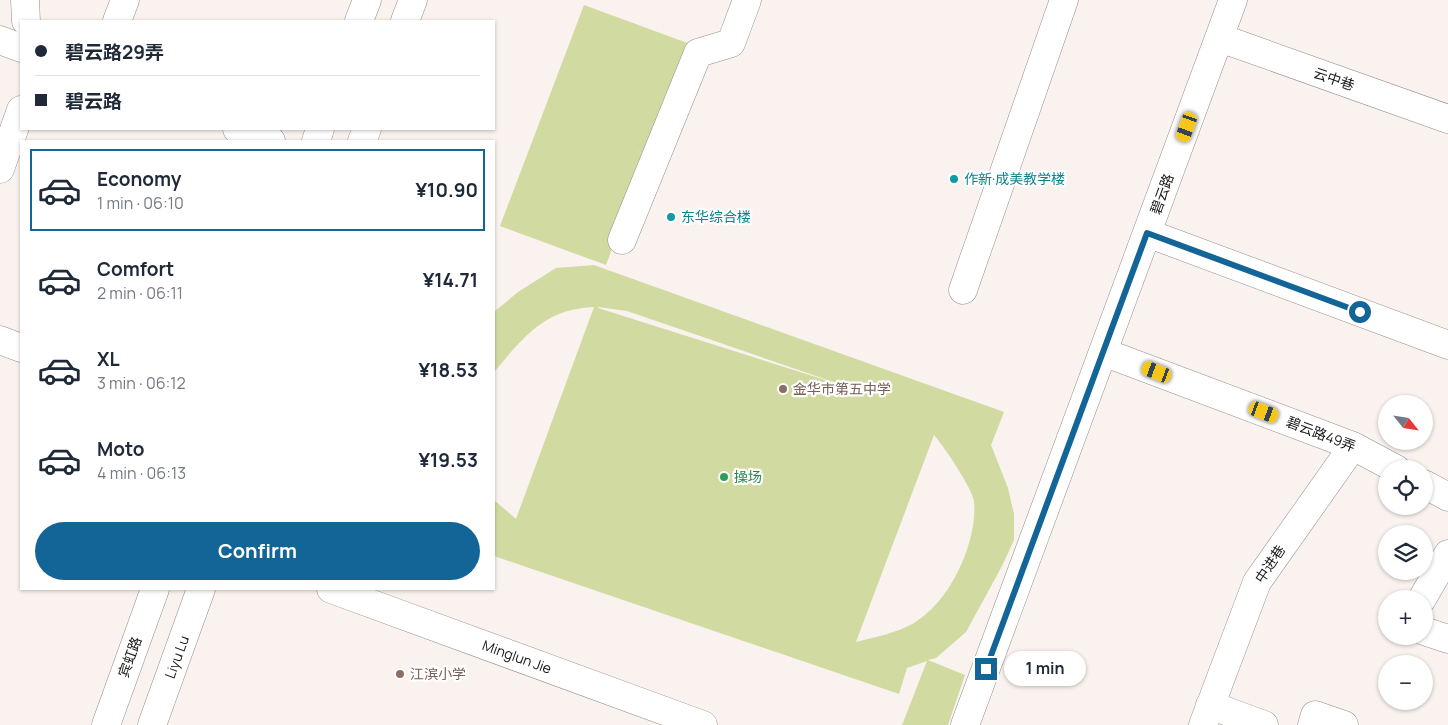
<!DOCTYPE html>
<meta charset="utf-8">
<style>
body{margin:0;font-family:Manrope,"Noto Sans SC",sans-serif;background:#f6f6f7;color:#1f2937;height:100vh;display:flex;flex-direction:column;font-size:19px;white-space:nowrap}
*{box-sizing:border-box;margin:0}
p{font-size:16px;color:#747a83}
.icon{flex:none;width:28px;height:28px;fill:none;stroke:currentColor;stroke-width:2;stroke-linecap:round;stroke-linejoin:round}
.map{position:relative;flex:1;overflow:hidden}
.side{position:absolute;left:20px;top:140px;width:475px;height:450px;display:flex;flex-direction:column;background:#fff;border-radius:0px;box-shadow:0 1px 4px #0004}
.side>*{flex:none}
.top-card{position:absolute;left:20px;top:20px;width:475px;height:110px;border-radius:0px;box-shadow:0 1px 4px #0004;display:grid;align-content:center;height:110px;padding:0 15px;background:#fff}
.needle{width:32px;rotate:120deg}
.tools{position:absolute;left:1378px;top:395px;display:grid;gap:10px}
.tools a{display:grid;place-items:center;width:55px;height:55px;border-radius:50%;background:#fff;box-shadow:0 1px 4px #0004;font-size:25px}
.end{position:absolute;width:22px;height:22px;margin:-11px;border:6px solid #136597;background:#fff;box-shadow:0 0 0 2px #fff}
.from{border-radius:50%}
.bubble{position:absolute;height:35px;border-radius:18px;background:#fff;box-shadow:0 1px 4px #0004;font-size:16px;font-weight:700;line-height:35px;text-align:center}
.car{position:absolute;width:15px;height:30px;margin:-15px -8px;border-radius:6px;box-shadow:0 0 4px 1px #0007;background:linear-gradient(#f5c518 24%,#345 0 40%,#f5c518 0 76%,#345 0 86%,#f5c518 0)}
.top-card b{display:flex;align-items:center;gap:18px;height:48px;font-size:19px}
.top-card b+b{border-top:1px solid #e0e1e3}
.top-card i{width:12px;height:12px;background:#1f2937}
ul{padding:9px 0 0;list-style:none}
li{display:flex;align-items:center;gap:15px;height:82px;margin:0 10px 8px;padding:0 5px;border:2px solid transparent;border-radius:0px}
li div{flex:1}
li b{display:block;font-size:19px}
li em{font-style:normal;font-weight:700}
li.on{border-color:#136597}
li>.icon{width:45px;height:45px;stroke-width:1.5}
.cta{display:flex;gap:10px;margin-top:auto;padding:10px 15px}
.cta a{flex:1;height:58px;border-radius:30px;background:#136597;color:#fff;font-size:20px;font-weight:700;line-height:58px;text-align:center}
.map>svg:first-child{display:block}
.green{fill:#d1dba1;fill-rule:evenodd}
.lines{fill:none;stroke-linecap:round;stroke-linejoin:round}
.minor-casing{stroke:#968f8b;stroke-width:29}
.major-casing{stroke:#968f8b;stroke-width:29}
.minor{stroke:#fff;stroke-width:28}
.major{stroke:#fff;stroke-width:28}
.route{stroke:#136597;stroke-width:6}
.culture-dot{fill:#0f9aa8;stroke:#fff;stroke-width:2}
.education-dot{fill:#8d6e63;stroke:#fff;stroke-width:2}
.leisure-dot{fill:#2e9e5b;stroke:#fff;stroke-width:2}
.labels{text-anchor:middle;stroke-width:4.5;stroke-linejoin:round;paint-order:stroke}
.street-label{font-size:14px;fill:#1c1918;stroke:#fff}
.culture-label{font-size:14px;fill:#0d838f;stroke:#fff;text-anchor:start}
.education-label{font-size:14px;fill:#785e54;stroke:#fff;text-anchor:start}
.leisure-label{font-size:14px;fill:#27864d;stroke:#fff;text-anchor:start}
</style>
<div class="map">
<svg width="1448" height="725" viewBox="0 0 1448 725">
<rect width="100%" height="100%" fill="#f9f2ee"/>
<path class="green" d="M584 5 690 44 648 155 635 150 647 155 606 265 500 226Z
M594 265 1004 412 991 445 1008 488 1014 514V540L1002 566 966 632 936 658 928 660 965 675 948 725H902L927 661 907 668 899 694 494 556V500L516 519 594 307C544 309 524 337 494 372V312L518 292 556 268ZM598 307 627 311 854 389 598 308ZM934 435C943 445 972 488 974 501 978 542 950 602 914 623 897 633 875 637 856 642Z"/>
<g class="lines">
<g class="minor-casing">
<path id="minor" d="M25 0 26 21
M117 21 125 0
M1220 38 1448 119
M0 40 21 48
M237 129 271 141
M0 169 21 110
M1147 233 1448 345
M622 240 698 53 731 43 747 0
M963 290 1064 0
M0 340 21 348
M1103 352 1353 446 1396 469
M1424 484 1448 497
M331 589 703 725
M1422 599 1448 554
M1424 631 1448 639
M1210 705 1264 725
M965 725 1233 0
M1203 725 1257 582 1353 446
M1312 725 1315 715 1344 725"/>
</g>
<g class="major-casing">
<path id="major" d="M359 21 367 0
M405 21 413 0
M316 141 320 129
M362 141 367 129
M106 725 155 589
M152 725 201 589"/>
</g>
<use href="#minor" class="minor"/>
<use href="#major" class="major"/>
</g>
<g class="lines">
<path class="route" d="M986 669 1147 233 1360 312"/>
</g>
<g class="culture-dot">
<circle cx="954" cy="179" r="5"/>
<circle cx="671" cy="217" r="5"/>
</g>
<g class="education-dot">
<circle cx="783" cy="389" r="5"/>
<circle cx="400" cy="674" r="5"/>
</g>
<circle class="leisure-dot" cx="724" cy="477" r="5"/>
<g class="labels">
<g class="street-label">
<text transform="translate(1334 79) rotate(19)" y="5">云中巷</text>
<text transform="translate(1162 194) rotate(-70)" y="5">碧云路</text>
<text transform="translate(1321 434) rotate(21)" y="5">碧云路49弄</text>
<text transform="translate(1270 564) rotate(-56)" y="5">中进巷</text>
<text transform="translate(130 657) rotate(-70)" y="5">宾虹路</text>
<text transform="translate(177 657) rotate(-70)" y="5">Liyu Lu</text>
<text transform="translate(517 657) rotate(20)" y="5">Minglun Jie</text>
</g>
<g class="culture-label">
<text x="964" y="184">作新·成美教学楼</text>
<text x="681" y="222">东华综合楼</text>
</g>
<g class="education-label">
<text x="793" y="394">金华市第五中学</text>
<text x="410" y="679">江滨小学</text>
</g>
<g class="leisure-label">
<text x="734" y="482">操场</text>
</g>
</g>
</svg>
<div class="tools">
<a><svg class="needle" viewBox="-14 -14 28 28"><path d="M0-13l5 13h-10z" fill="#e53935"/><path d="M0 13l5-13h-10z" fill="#747a83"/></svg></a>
<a><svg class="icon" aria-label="locate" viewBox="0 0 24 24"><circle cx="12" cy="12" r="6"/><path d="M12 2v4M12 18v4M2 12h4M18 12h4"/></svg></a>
<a><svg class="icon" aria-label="layers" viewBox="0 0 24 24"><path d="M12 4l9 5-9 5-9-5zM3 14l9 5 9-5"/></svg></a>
<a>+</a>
<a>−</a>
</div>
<i class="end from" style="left:1360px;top:312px"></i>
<i class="end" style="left:986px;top:669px"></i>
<div class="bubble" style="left:1004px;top:651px;width:82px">1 min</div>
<i class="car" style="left:1187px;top:127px;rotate:200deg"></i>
<i class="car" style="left:1157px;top:372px;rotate:291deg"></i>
<i class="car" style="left:1264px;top:412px;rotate:111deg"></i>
<div class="top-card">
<b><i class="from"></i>碧云路29弄</b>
<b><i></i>碧云路</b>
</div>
<section class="side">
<ul>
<li class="on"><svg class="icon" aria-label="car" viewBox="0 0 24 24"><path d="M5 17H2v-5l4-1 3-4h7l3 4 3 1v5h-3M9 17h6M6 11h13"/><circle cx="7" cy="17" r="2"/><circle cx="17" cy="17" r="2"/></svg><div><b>Economy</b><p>1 min · 06:10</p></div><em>¥10.90</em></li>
<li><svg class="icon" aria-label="car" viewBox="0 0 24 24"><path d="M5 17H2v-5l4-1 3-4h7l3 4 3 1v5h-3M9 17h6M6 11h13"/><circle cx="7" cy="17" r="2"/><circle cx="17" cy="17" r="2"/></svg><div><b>Comfort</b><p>2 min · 06:11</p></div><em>¥14.71</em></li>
<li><svg class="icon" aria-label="car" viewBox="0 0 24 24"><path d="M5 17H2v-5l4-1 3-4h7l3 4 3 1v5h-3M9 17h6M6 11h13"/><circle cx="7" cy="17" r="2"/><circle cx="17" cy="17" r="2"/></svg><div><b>XL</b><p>3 min · 06:12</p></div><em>¥18.53</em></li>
<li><svg class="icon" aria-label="car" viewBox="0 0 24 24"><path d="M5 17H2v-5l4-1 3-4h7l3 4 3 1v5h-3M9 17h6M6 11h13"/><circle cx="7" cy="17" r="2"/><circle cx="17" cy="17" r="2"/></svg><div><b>Moto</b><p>4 min · 06:13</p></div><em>¥19.53</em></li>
</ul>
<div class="cta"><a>Confirm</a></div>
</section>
</div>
